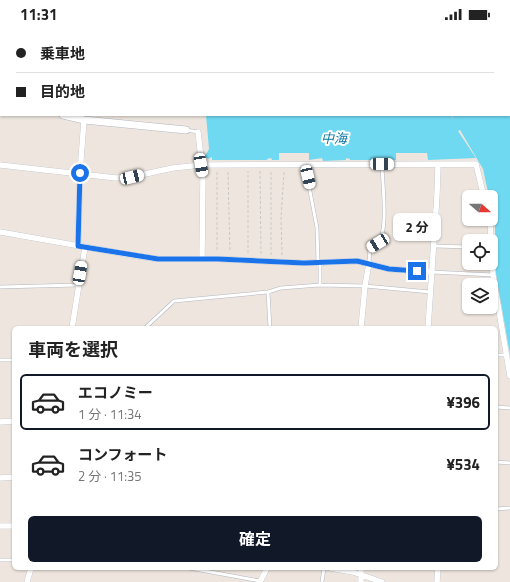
<!DOCTYPE html>
<html lang="ja">
<meta charset="utf-8">
<style>
body{margin:0;font-family:"Titillium Web","Noto Sans JP",sans-serif;background:#f6f6f6;color:#222;height:100vh;display:flex;flex-direction:column;font-size:15px;white-space:nowrap}
*{box-sizing:border-box;margin:0}
p{font-size:13px;color:#767676}
.icon{flex:none;width:22px;height:22px;fill:none;stroke:currentColor;stroke-width:2;stroke-linecap:round;stroke-linejoin:round}
.map{position:relative;flex:1;overflow:hidden}
.side{position:absolute;left:12px;top:298px;width:486px;height:244px;display:flex;flex-direction:column;background:#fff;border-radius:6px;box-shadow:0 1px 3px #0004}
.side>*{flex:none}
.banner{position:absolute;left:0px;top:0px;width:510px;height:88px;box-shadow:0 1px 3px #0004;display:grid;align-content:center;height:88px;padding:0 16px;background:#fff}
.needle{width:26px;rotate:110deg}
.controls{position:absolute;left:462px;top:162px;display:grid;gap:8px}
.controls a{display:grid;place-items:center;width:36px;height:36px;border-radius:6px;background:#fff;box-shadow:0 1px 3px #0004;font-size:20px}
.end{position:absolute;width:18px;height:18px;margin:-9px;border:5px solid #1a73e8;background:#fff;box-shadow:0 0 0 2px #fff}
.from{border-radius:50%}
.bubble{position:absolute;height:28px;border-radius:6px;background:#fff;box-shadow:0 1px 3px #0004;font-size:13px;font-weight:700;line-height:28px;text-align:center}
.car{position:absolute;width:12px;height:24px;margin:-12px -6px;border-radius:5px;box-shadow:0 0 3px 1px #0007;background:linear-gradient(#fff 24%,#345 0 40%,#fff 0 76%,#345 0 86%,#fff 0)}
.banner b{display:flex;align-items:center;gap:14px;height:38px;font-size:15px}
.banner b+b{border-top:1px solid #e0e0e0}
.banner i{width:10px;height:10px;background:#222}
ul{padding:0;list-style:none}
li{display:flex;align-items:center;gap:12px;height:56px;margin:0 8px 6px;padding:0 8px;border:2px solid transparent;border-radius:6px}
li div{flex:1}
li b{display:block;font-size:15px}
li em{font-style:normal;font-weight:700}
li.on{border-color:#111827}
li>.icon{width:36px;height:36px;stroke-width:1.5}
h2{padding:0 16px;font-size:18px;line-height:48px}
.primary-button{display:flex;gap:8px;margin-top:auto;padding:8px 16px}
.primary-button a{flex:1;height:46px;border-radius:6px;background:#111827;color:#fff;font-size:16px;font-weight:700;line-height:46px;text-align:center}
.status{display:flex;justify-content:space-between;align-items:center;height:28px;padding:0 20px;background:#fff;direction:ltr}
.status svg{height:11px;fill:currentColor}
.map>svg:first-child{display:block}
.water{fill:#6fd9f2}
.lines{fill:none;stroke-linecap:round;stroke-linejoin:round}
.service-casing{stroke:#b2b6c0;stroke-width:4}
.minor-casing{stroke:#b2b6c0;stroke-width:6}
.tertiary-casing{stroke:#b2b6c0;stroke-width:8}
.path{stroke:#c8c8c8;stroke-width:1;stroke-dasharray:3 2;stroke-linecap:butt}
.service{stroke:#fff;stroke-width:3}
.minor{stroke:#fff;stroke-width:5.5}
.tertiary{stroke:#fff;stroke-width:7}
.route{stroke:#1a73e8;stroke-width:5}
.labels{text-anchor:middle;stroke-width:4;stroke-linejoin:round;paint-order:stroke}
.water-label{font-size:13px;font-style:italic;fill:#0a7aa1;stroke:#fff}
</style>
<div class="status"><b>11:31</b><svg viewBox="0 0 49 12"><path d="M0 12V9h3v3zM5 12V6h3v6zM10 12V3h3v9zM15 12V0h3v12zM26 1h20v11H26zM47 4h2v5h-2z"/></svg></div>
<div class="map">
<svg width="510" height="554" viewBox="0 0 510 554">
<rect width="100%" height="100%" fill="#eee6de"/>
<path class="water" d="M191 0H510V327L496 246 495 199 491 169H489L483 141 460 102 458 103 476 130 428 132 427 125H396V132H381V131H377V132H350V131L346 130V132L323 133 322 130 309 132V125H279V132H272L271 130 267 131V132H212V129L208 131 205 128 209 121 206 87H451L453 91 452 87H509V1Z"/>
<g class="lines">
<g class="service-casing">
<path id="service" d="M186 102 198 104
M305 137 317 200 318 234
M435 218 469 219
M369 235 370 219C372 218 377 216 378 215 389 202 382 154 382 136
M432 244 493 247
M320 257 365 258 430 264
M0 259 78 257
M145 300 174 273 268 264
M270 300 268 264 281 260 320 257V234
M496 327H506
M0 332H14
M496 379 510 380
M496 434 510 435
M496 481 510 480
M0 532H14
M189 540 260 553
M322 554 324 540"/>
</g>
<g class="minor-casing">
<path id="minor" d="M198 104 203 147 202 230
M0 137 116 150 131 149 173 140 201 137 476 136 484 169
M490 191 493 247 510 348
M0 204 131 227 158 231H218L304 235 357 233 389 241 432 244
M78 218 80 145 84 92
M72 300 85 219
M361 300 365 258 369 235
M428 300 437 167 438 137
M0 394 14 393
M0 450 14 449
M0 498H14
M330 540 353 544 382 554
M27 554 31 540
M260 554 267 540
M361 554V540
M437 554 438 540"/>
</g>
<g class="tertiary-casing">
<path id="tertiary" d="M0 66H1
M63 87 84 92 186 102"/>
</g>
<path class="path" d="M260 143 261 226
M217 144V224
M228 144 230 224
M248 225V143
M271 227V144
M282 227 281 189 284 144"/>
<use href="#service" class="service"/>
<use href="#minor" class="minor"/>
<use href="#tertiary" class="tertiary"/>
</g>
<g class="lines">
<path class="route" d="M80 145 78 218 158 231H218L304 235 357 233 389 241 417 243"/>
</g>
<g class="labels">
<g class="water-label">
<text x="334" y="115">中海</text>
</g>
</g>
</svg>
<div class="controls">
<a><svg class="needle" viewBox="-14 -14 28 28"><path d="M0-13l5 13h-10z" fill="#e53935"/><path d="M0 13l5-13h-10z" fill="#767676"/></svg></a>
<a><svg class="icon" aria-label="locate" viewBox="0 0 24 24"><circle cx="12" cy="12" r="6"/><path d="M12 2v4M12 18v4M2 12h4M18 12h4"/></svg></a>
<a><svg class="icon" aria-label="layers" viewBox="0 0 24 24"><path d="M12 4l9 5-9 5-9-5zM3 14l9 5 9-5"/></svg></a>
</div>
<i class="end from" style="left:80px;top:145px"></i>
<i class="end" style="left:417px;top:243px"></i>
<div class="bubble" style="left:393px;top:185px;width:48px">2 分</div>
<i class="car" style="left:382px;top:136px;rotate:91deg"></i>
<i class="car" style="left:201px;top:137px;rotate:170deg"></i>
<i class="car" style="left:132px;top:149px;rotate:77deg"></i>
<i class="car" style="left:308px;top:149px;rotate:167deg"></i>
<i class="car" style="left:378px;top:215px;rotate:239deg"></i>
<i class="car" style="left:80px;top:245px;rotate:10deg"></i>
<div class="banner">
<b><i class="from"></i>乗車地</b>
<b><i></i>目的地</b>
</div>
<section class="side">
<h2>車両を選択</h2>
<ul>
<li class="on"><svg class="icon" aria-label="car" viewBox="0 0 24 24"><path d="M5 17H2v-5l4-1 3-4h7l3 4 3 1v5h-3M9 17h6M6 11h13"/><circle cx="7" cy="17" r="2"/><circle cx="17" cy="17" r="2"/></svg><div><b>エコノミー</b><p>1 分 · 11:34</p></div><em>¥396</em></li>
<li><svg class="icon" aria-label="car" viewBox="0 0 24 24"><path d="M5 17H2v-5l4-1 3-4h7l3 4 3 1v5h-3M9 17h6M6 11h13"/><circle cx="7" cy="17" r="2"/><circle cx="17" cy="17" r="2"/></svg><div><b>コンフォート</b><p>2 分 · 11:35</p></div><em>¥534</em></li>
</ul>
<div class="primary-button"><a>確定</a></div>
</section>
</div>
